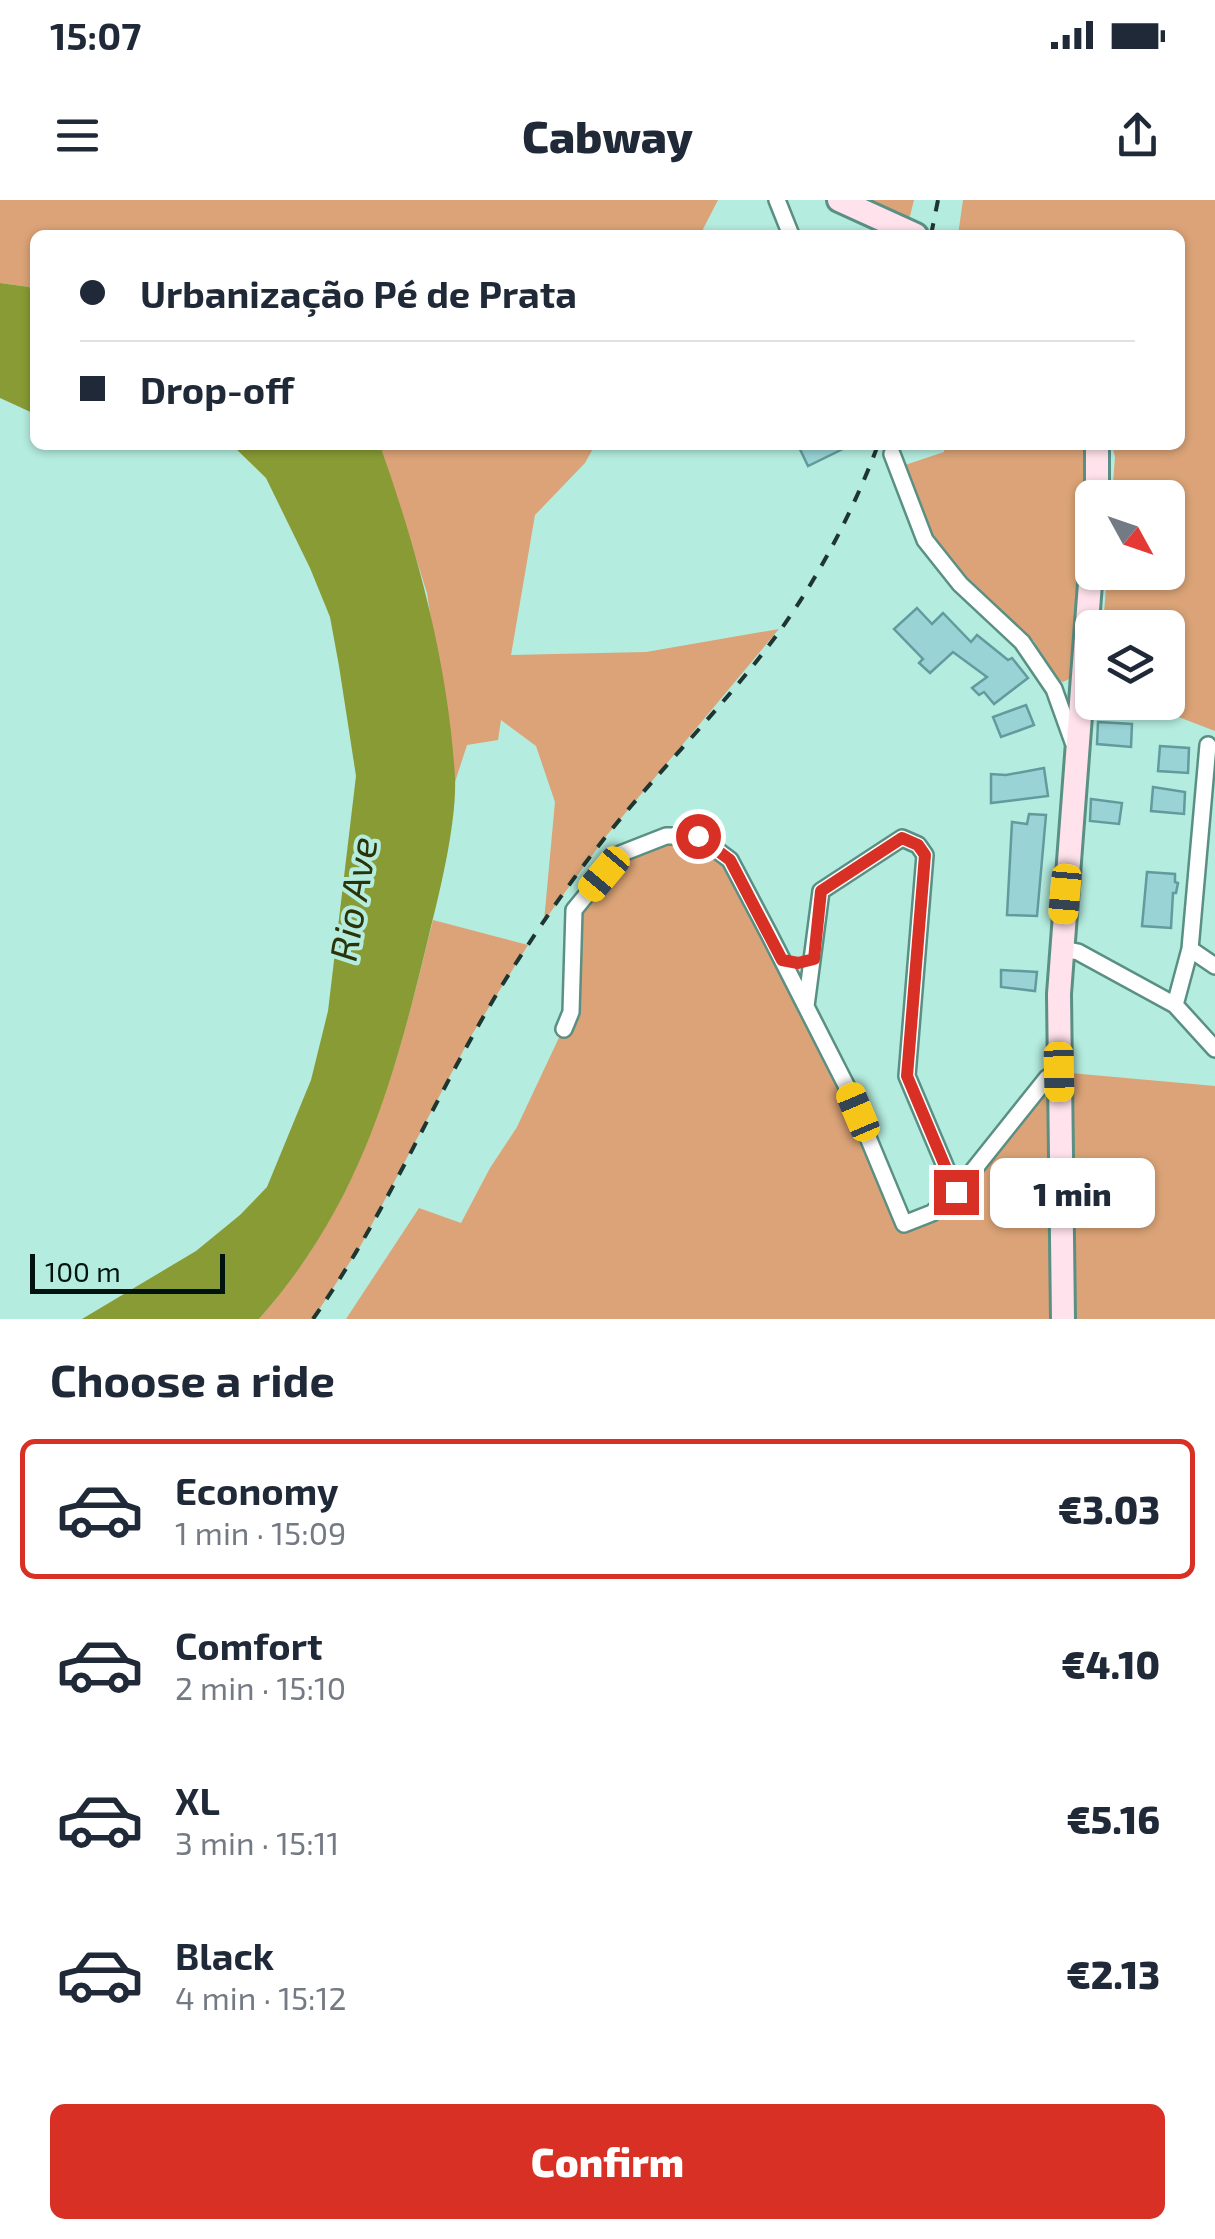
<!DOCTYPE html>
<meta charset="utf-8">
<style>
body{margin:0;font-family:"Exo 2",sans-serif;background:#f6f6f7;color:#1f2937;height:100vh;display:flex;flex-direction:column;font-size:38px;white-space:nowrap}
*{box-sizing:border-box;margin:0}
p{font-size:32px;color:#747a83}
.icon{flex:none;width:55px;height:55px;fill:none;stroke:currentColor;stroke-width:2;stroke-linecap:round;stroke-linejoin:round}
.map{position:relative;height:1119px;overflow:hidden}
.side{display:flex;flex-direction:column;background:#fff;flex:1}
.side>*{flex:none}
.guide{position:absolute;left:30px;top:30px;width:1155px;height:220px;border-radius:15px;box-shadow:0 2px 8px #0004;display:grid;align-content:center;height:220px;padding:0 50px;background:#fff}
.needle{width:65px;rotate:130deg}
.tools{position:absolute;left:1075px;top:280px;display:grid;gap:20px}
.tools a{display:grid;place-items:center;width:110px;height:110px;border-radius:15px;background:#fff;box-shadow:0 2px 8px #0004;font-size:50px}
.scale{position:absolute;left:30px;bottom:25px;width:195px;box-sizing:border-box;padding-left:10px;border:5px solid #01130f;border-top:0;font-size:28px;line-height:35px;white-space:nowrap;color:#01130f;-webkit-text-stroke:8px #b4ecdf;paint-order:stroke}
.end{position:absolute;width:45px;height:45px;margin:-22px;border:12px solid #d93025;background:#fff;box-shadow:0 0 0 5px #fff}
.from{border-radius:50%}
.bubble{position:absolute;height:70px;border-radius:15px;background:#fff;box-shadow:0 2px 8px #0004;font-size:32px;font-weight:800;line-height:70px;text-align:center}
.car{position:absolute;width:30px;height:60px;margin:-30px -15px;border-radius:12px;box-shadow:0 0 8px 2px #0007;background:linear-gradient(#f5c518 24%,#345 0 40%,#f5c518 0 76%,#345 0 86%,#f5c518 0)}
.guide b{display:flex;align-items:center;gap:35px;height:95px;font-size:38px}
.guide b+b{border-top:2px solid #e0e1e3}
.guide i{width:25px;height:25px;background:#1f2937}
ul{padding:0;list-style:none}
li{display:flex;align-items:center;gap:30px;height:140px;margin:0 20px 15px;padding:0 30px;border:5px solid transparent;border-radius:15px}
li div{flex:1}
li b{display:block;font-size:38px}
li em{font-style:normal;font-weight:800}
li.selected{border-color:#d93025}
li>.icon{width:90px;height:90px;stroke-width:1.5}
h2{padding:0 50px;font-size:45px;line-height:120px}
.primary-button{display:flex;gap:20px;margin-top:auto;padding:20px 50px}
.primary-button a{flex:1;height:115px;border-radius:15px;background:#d93025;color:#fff;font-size:40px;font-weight:800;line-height:115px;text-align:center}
.status{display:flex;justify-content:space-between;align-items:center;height:70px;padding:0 50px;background:#fff;direction:ltr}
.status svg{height:28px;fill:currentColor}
header{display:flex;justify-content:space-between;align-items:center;height:130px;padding:0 50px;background:#fff;font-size:45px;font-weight:800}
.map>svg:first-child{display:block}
.green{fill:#dba377}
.water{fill:#889b34}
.building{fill:#99d3d5;stroke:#629b9d;stroke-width:2.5}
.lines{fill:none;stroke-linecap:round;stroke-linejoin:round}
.street-casing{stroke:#5a9084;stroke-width:20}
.secondary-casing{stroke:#5a9084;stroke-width:28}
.street{stroke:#fff;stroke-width:15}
.secondary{stroke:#ffe2eb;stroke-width:22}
.rail{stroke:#1e3631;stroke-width:4;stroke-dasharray:12 12;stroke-linecap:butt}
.route{stroke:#d93025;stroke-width:12}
.labels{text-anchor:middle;stroke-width:8;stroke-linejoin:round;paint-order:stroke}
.water-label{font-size:38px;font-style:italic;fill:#2b3307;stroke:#b4ecdf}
</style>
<div class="status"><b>15:07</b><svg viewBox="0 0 49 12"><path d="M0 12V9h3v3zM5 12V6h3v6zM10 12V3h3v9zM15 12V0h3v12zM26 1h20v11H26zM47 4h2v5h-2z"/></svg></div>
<header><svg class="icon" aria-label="menu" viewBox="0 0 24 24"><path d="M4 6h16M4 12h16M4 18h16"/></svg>Cabway<svg class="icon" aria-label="share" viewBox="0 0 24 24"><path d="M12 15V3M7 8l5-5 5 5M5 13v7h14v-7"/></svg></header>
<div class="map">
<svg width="1215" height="1119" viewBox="0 0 1215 1119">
<rect width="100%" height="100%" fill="#b4ecdf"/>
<path class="green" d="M0 0H718L700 35H35V99L29 87 0 83Z
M860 0H914L909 20Z
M963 0H1215V531L1142 503 1168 502V428L1103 427 1107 373 1168 372V298L1112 297 1115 257 1112 245H1180V35H958Z
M380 245H595L585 263 535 315 511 455 646 452 779 429 607 635 544 721 555 602 536 546 501 520 498 540 467 545 455 582 427 393Z
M945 245H1085L1086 268 1071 478 1063 482 1050 476 1034 441 960 384 927 329 905 265 944 252Z
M698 636 730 660 769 734 904 1024 932 1013 1029 902 1053 892 1057 1119H346L419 1008 461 1023 490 968 517 927 571 812 574 710 620 654Z
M433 720 528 745 471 836 361 1045 313 1119H259C364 1000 396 870 433 720Z
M1059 872 1215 886V1119H1063Z"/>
<path class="water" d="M0 83 29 87 35 99V214L0 198Z
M232 245H380C418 353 448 463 455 577 457 622 440 691 429 735 394 880 361 1004 259 1119H82L196 1051 240 1015 267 987 311 880 328 811 356 576 339 466 330 417 310 368 266 278Z"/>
<path class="building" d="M798 245H851L808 266Z
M917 408 932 424 943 413 971 442 977 435 1008 460 1012 458 1028 478 994 504 984 492 979 495 972 488 987 477 953 452 930 473 919 463 923 459 894 429Z
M1026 505 1034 525 1001 537 993 517Z
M1098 522 1132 524 1131 547 1097 544Z
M1160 546 1189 548 1188 573 1158 571Z
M1044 568 1048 596 991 603V574L1006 575Z
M1153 587 1185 592 1184 614 1151 611Z
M1091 599 1122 603 1119 624 1090 621Z
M1029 614 1046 615 1037 716 1007 715 1012 622 1027 624Z
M1147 672 1175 674V682L1178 683 1176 693H1173L1171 728 1142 726Z
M1001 770 1037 772 1035 791 1001 787Z"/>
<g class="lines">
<g class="street-casing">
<path id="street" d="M777 0 791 35
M892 254 925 340 960 384 1022 442 1054 489 1073 542
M1062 749 1078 752 1175 805 1215 849
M1190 749 1215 766
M1175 805 1190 749 1208 545
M806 806 821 691 902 638 918 645 925 655 907 876 956 992
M564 829 571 812 574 710 620 654 666 636H698L730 660 769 734 847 887 904 1024 932 1013 956 992 1047 878 1059 872"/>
</g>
<g class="secondary-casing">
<path id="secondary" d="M839 0 916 35
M1097 245V298
M1063 1119 1059 794 1092 357"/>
</g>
<use href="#street" class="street"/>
<use href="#secondary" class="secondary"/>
<path class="rail" d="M931 35 938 0
M313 1119C396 1001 447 864 528 745 560 696 594 649 632 605 681 548 734 493 779 432 820 375 853 311 878 245"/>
</g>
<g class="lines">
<path class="route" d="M698 636 730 660 782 760 798 763 814 759 821 691 902 638 918 645 925 655 907 876 956 992"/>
</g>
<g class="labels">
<g class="water-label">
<text transform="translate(354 699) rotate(-80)" y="13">Rio Ave</text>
</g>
</g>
</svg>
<div class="tools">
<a><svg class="needle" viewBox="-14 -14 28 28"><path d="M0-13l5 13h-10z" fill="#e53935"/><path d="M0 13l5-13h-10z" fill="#747a83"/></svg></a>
<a><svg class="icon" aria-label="layers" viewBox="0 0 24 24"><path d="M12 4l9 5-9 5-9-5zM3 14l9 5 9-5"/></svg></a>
</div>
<div class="scale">100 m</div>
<i class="end from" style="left:698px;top:636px"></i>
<i class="end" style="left:956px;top:992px"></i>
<div class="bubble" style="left:990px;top:958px;width:165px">1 min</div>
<i class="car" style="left:604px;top:674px;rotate:220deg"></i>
<i class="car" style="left:1065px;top:694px;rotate:185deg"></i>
<i class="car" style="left:1059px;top:872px;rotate:179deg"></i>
<i class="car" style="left:858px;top:912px;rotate:337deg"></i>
<div class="guide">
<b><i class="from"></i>Urbanização Pé de Prata</b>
<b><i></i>Drop-off</b>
</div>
</div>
<section class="side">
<h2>Choose a ride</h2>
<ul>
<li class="selected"><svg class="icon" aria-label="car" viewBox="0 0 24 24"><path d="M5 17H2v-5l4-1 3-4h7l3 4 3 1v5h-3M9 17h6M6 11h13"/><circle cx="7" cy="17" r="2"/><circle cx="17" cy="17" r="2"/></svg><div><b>Economy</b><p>1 min · 15:09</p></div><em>€3.03</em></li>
<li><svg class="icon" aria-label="car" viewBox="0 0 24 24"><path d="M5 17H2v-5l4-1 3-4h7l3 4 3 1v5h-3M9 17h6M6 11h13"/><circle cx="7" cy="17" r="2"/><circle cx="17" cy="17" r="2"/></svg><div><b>Comfort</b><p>2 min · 15:10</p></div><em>€4.10</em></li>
<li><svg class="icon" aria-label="car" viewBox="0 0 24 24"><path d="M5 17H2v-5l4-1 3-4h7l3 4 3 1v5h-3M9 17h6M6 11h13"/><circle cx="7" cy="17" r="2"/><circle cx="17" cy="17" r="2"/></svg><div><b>XL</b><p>3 min · 15:11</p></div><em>€5.16</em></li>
<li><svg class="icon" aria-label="car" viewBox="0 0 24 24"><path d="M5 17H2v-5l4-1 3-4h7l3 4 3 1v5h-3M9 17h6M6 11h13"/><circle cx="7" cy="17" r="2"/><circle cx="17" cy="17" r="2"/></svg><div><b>Black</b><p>4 min · 15:12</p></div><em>€2.13</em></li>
</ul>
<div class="primary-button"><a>Confirm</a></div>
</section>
